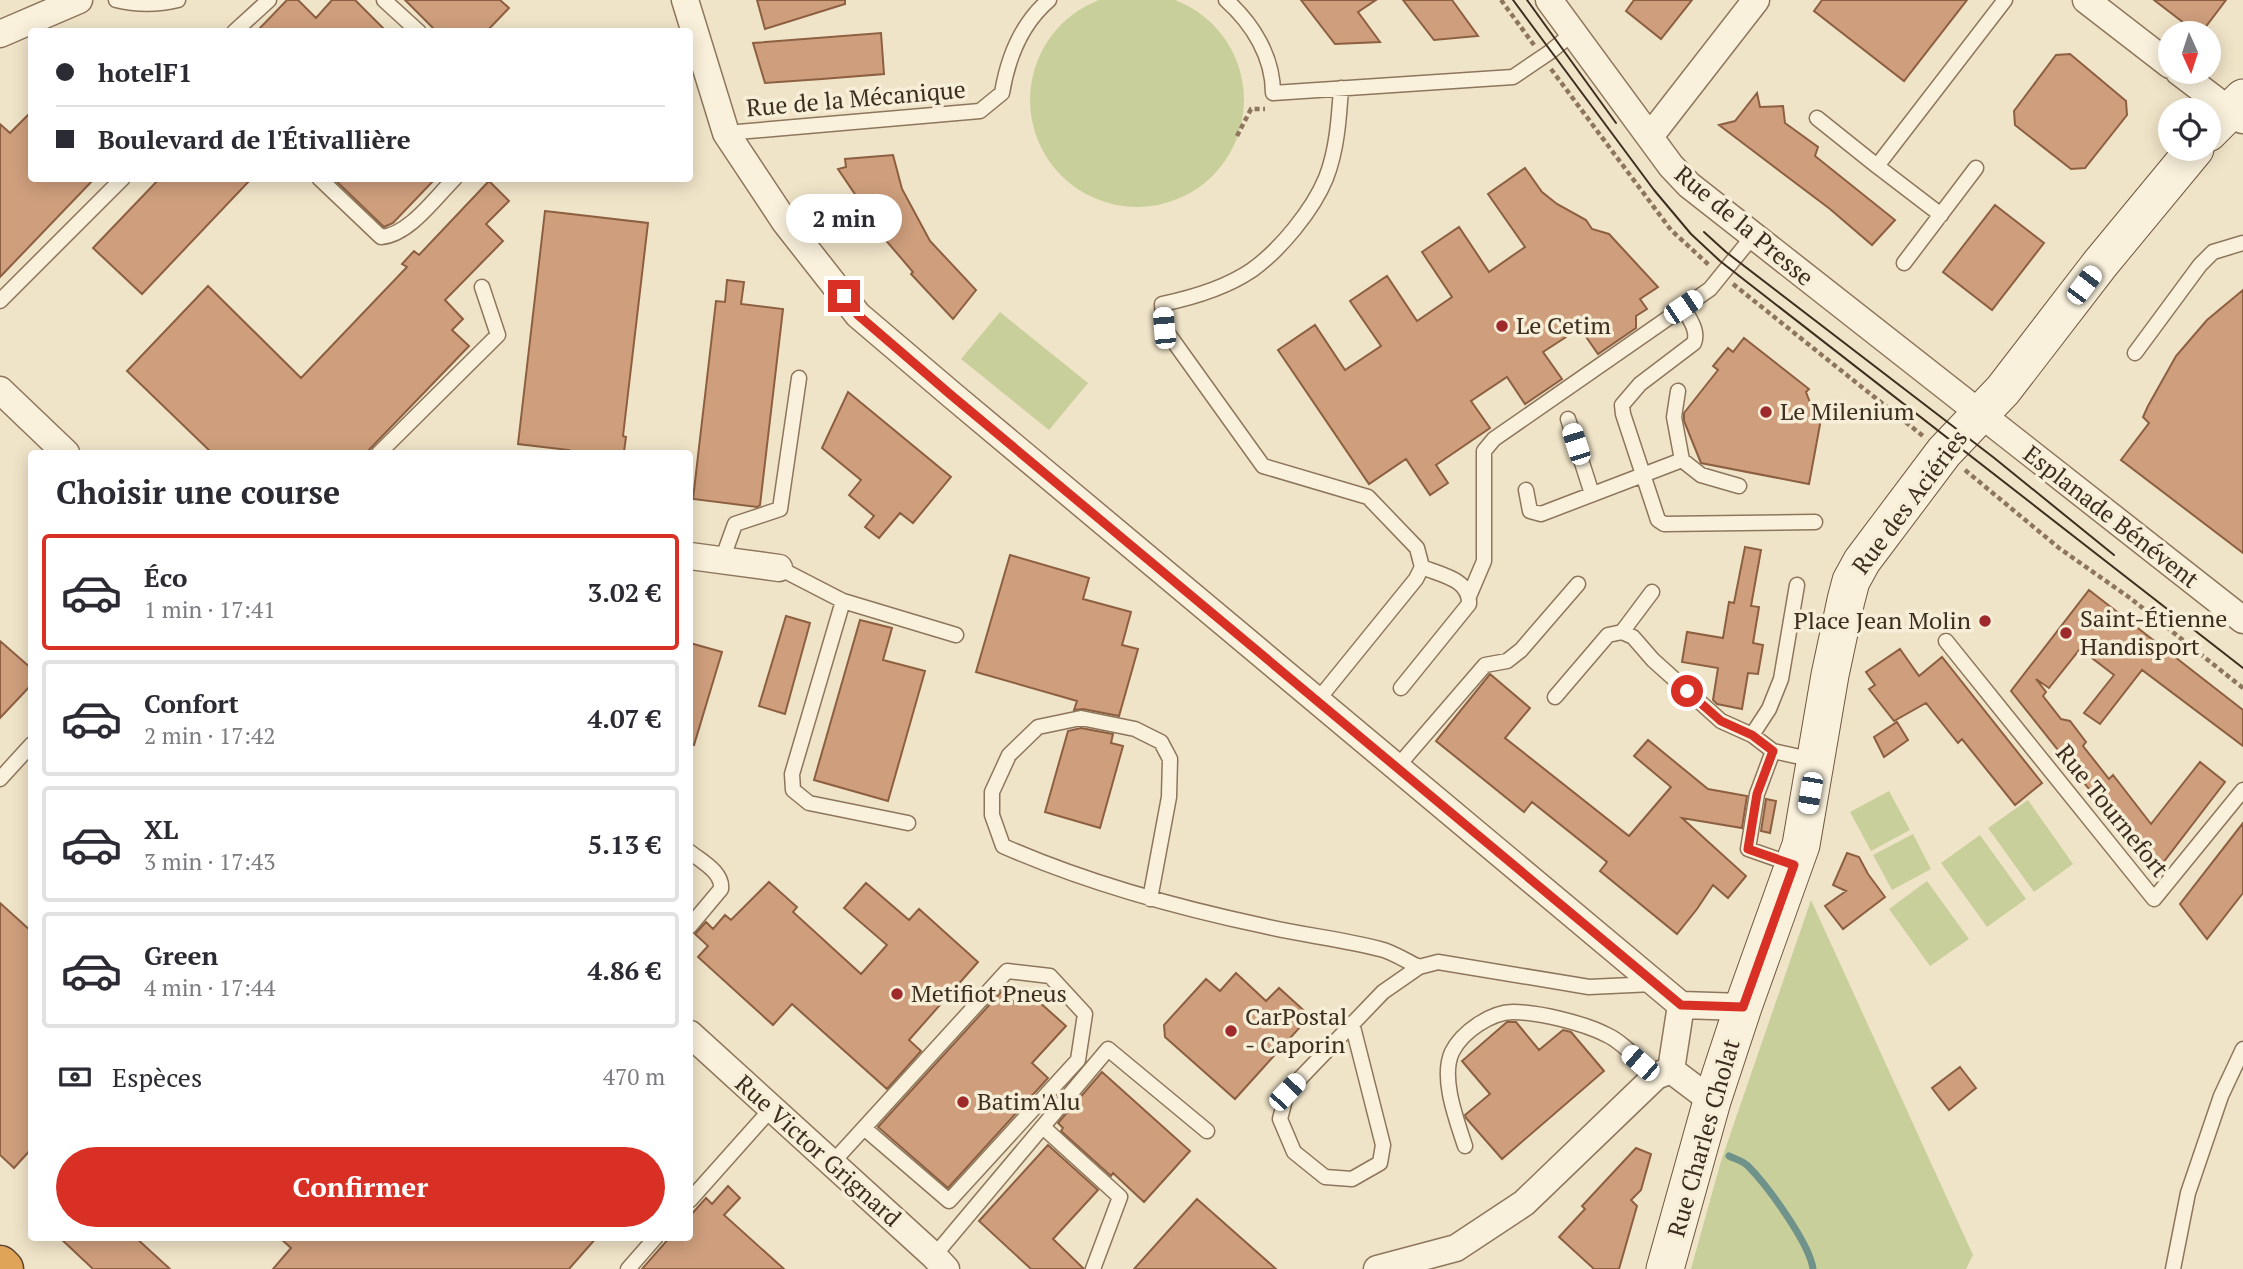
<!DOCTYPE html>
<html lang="fr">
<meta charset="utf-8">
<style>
body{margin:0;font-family:"PT Serif",serif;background:#f2f2f3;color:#2b2b33;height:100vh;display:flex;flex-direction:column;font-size:26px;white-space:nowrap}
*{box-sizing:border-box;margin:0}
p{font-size:23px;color:#7c7c81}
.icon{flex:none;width:38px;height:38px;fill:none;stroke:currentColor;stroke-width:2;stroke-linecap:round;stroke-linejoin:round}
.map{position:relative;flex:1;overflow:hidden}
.sheet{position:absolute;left:28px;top:450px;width:665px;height:791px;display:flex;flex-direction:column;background:#fff;border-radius:7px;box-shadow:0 4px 18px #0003}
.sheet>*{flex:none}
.banner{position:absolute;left:28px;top:28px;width:665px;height:154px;border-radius:7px;box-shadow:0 4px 18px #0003;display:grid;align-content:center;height:154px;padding:0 28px;background:#fff}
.needle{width:46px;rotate:177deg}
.tools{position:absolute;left:2158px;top:21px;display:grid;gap:14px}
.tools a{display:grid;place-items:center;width:63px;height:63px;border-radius:50%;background:#fff;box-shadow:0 4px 18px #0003;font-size:35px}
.end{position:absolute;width:32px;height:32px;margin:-16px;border:9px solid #d93025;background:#fff;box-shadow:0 0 0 4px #fff}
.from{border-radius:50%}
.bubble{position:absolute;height:49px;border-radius:24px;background:#fff;box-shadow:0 4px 18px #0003;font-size:23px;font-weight:600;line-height:49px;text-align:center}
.car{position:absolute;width:21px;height:42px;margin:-21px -10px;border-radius:9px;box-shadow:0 0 5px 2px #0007;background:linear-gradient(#fff 24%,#345 0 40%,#fff 0 76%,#345 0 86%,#fff 0)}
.banner b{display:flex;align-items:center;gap:24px;height:66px;font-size:26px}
.banner b+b{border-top:2px solid #e1e1e2}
.banner i{width:18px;height:18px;background:#2b2b33}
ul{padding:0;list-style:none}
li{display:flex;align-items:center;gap:21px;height:116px;margin:0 14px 10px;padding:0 14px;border:4px solid #e1e1e2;border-radius:7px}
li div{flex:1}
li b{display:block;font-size:26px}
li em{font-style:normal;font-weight:600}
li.current{border-color:#d93025}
li>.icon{width:63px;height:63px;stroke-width:1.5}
h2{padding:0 28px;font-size:32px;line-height:84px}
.pay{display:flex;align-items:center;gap:18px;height:77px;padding:0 28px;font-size:26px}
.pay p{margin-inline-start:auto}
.primary-button{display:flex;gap:14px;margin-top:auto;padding:14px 28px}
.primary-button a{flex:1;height:80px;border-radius:42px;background:#d93025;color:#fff;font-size:28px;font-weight:600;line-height:80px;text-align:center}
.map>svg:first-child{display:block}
.green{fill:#c9cf9b}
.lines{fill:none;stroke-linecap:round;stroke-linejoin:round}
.stream{stroke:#6f938a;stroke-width:7}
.building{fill:#cf9f7d;stroke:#8d5f41;stroke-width:2}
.lane-casing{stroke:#8d765c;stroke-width:17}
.street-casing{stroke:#8d765c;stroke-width:29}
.secondary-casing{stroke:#6f573f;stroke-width:39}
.highway-casing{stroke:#5b4430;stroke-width:41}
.path{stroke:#8d765c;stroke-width:4.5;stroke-dasharray:5 3.5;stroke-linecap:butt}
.lane{stroke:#faf1dc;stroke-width:14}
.street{stroke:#faf1dc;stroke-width:26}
.secondary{stroke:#faf1dc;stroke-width:37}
.highway{stroke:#e0a458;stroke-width:38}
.tram{stroke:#3d2e20;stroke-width:2}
.route{stroke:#d93025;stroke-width:9}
.poi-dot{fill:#9e2a2b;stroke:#f7eed8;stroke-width:2.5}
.labels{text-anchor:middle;stroke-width:7;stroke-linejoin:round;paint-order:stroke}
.street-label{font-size:24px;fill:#3d2e20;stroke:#f7eed8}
.poi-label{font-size:24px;fill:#3d2e20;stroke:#f7eed8;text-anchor:start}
</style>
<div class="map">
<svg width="2243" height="1269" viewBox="0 0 2243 1269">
<rect width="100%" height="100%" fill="#f0e4c8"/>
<path class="green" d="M1030 100a107 107 0 1 1 214 0a107 107 0 1 1-214 0Z
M1000 312 1088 383 1049 430 961 359Z
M1889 791 1910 830 1871 851 1850 812Z
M2028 800 2073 864 2034 892 1988 828Z
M1913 834 1931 869 1892 890 1873 855Z
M1980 835 2026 899 1987 927 1941 863Z
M1927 881 1969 939 1930 966 1889 909Z
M1811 900 1973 1255 1966 1269H1691L1721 1161Z"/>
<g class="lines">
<path class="stream" d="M1729 1156C1735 1159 1743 1161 1748 1166 1767 1185 1810 1244 1813 1269"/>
</g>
<path class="building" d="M287 0H298L316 18 332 0H355L387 32H256Z
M405 0H500L509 8 486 32H437Z
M757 0H845V4L765 29Z
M1301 0H1376L1358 12 1380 42 1335 44Z
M1403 0H1452L1478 36 1434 40Z
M1634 0H1692L1661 39 1626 11Z
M1822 0H1967L1904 81 1814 11Z
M2154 0H2226L2201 33H2197Z
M881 33 884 74 822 79 765 83 753 43Z
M2070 54 2126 101 2127 115 2085 168 2071 169 2015 125 2014 111 2056 55Z
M1757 93 1760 107 1783 106 1785 123 1818 147 1815 156 1895 220 1872 245 1830 209 1719 125 1735 121Z
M32 111V178H95L0 277V124L10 133Z
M893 155 902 189 930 241 976 290 953 319 911 274 913 272 865 216 869 215 838 169 846 167 845 159Z
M1525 168 1542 192 1557 204 1586 220 1592 229 1609 234 1658 287 1640 299 1647 309 1636 316V328L1598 354 1580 328 1543 352 1562 379 1525 404 1507 377 1471 401 1490 428 1436 465 1448 483 1430 495 1406 459 1369 484 1278 350 1315 325 1345 370 1381 346 1350 301 1387 276 1417 321 1452 297 1422 252 1459 227 1489 272 1525 247 1488 194Z
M160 178H252L142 294 93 248Z
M333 178H436L393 223 384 227Z
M489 181 509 201 486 224 503 241 445 300 463 319 452 330 469 346 366 453H212L127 371 208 286 301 378 407 267 402 264 414 251 419 255Z
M1995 205 2044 243 1992 310 1943 272Z
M545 211 648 223 623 436 626 437 624 452 568 453 569 450 518 444Z
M727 280 744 282 741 304 783 309 760 505 757 507 693 499 716 301 725 302Z
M2243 290V553L2121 460 2149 423 2143 417 2148 406 2176 356 2207 320Z
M1744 338 1809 389 1806 392 1816 418 1821 419 1809 484 1701 463 1684 421V413L1718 370 1713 366 1728 348 1733 352Z
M848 392 951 477 913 523 900 513 879 538 865 527 874 516 849 495 861 480 822 448Z
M1745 547 1761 550 1751 606 1759 607 1753 643 1763 645 1758 674 1748 673 1742 709 1717 704 1713 700 1718 668 1682 662 1687 632 1723 638 1729 602 1734 603Z
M1010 555 1089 578 1083 599 1131 612 1122 645 1138 649 1119 716 1083 709 1074 710 1077 701 976 672Z
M2089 590 2243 710V746L2142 670 2100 724 2084 713 2114 675 2080 649 2049 688 2036 679 2046 692 2043 696 2061 719 2070 721 2086 742 2083 746 2109 779 2113 775 2151 824 2200 762 2225 782 2162 864 2151 867 2011 691Z
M786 616 810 623 785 714 759 706Z
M860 620 892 628 883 660 925 671 888 801 814 780Z
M0 641 32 669V684L0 718Z
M690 643 722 652 694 745 690 744Z
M1900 649 1919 676 1942 657 2042 783 2015 805 1962 739 1958 743 1926 703 1894 721 1869 689 1875 685 1866 672Z
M1490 674 1530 708 1505 738 1629 836 1671 787 1634 756 1648 740 1708 789 1747 796 1742 828 1682 818 1746 876 1728 898 1713 885 1697 909 1677 934 1600 871 1607 862 1532 802 1524 812 1436 741Z
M1897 722 1908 740 1884 757 1874 737Z
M1081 728 1113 734 1111 743 1123 746 1100 828 1045 812 1068 731Z
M1766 799 1776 801 1770 833 1761 831Z
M2243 823V893L2207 939 2180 904Z
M1847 853 1859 857 1868 874 1885 897 1843 929 1825 906 1846 891 1833 885Z
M769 882 797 907 793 912 861 974 887 945 844 908 866 883 909 920 919 909 978 962 909 1040 921 1051 887 1089 792 1004 773 1025 698 957 708 946 695 934 706 922 713 929 725 915 731 920Z
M0 903 32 932V1148L14 1168 0 1155Z
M1236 973 1266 1001 1279 988 1310 1016 1235 1099 1165 1037 1164 1025 1206 979 1220 991Z
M1002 991 1017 1005 1028 992 1066 1026 1032 1063 1048 1078 948 1188 878 1127Z
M1507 1022H1516L1539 1050 1563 1030 1571 1032 1604 1071 1502 1159 1466 1118 1465 1115 1490 1094 1462 1061Z
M1960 1067 1976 1088 1949 1110 1932 1088Z
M1102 1072 1190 1151 1144 1202 1113 1173 1111 1176 1061 1131 1063 1128 1058 1123Z
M1048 1145 1098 1190 1053 1239 1084 1269H1031L979 1221Z
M1636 1148 1651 1154 1641 1190 1631 1200 1637 1206 1619 1269H1594L1559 1237 1585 1209 1582 1206Z
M728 1186 740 1198 724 1215 784 1269H642L670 1237H690V1216L706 1198 712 1204Z
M1197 1199 1276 1269H1134Z
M59 1237H135L170 1269H93Z
M279 1237H597L569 1269H273L291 1248Z"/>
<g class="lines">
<g class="lane-casing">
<path id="lane" d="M116 0C137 5 157 5 178 0
M384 0 419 32
M1226 0C1253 24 1273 57 1273 93L1513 77 1550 52 1574 32
M234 32 269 0
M1817 118 1877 166
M726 133 980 111 1002 93C1008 57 1021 24 1049 0
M319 178 381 237C409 235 435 198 455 178
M1941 215 1877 166 2005 0
M1904 263 1976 168
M0 301 123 178
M1683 307C1689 319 1699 330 1694 343L1640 384 1622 405 1623 414 1658 520 1664 524 1815 522
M2135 353 2200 265 2213 252 2243 243
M1568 419 1592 494
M379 453 498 335 482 287
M1682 460 1701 475 1739 486
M1526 490 1530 511 1541 514 1682 460 1674 417 1678 391
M722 560 735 524 780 509 799 378
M779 568 843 601 956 635
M1470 594 1484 561V451L1494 439 1710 289 1753 236
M843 601 792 774 793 790 809 803 908 823
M1622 632 1652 592
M1946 641 2154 899 2243 790
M1401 688 1469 604C1470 579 1441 575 1422 567
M1555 697 1608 635 1622 632 1633 637 1653 660 1721 721 1752 735 1773 751
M1317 701 1416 579 1422 567 1417 548 1368 497 1263 466 1164 328 1162 304C1191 298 1227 287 1252 270 1280 250 1313 210 1326 178 1337 150 1339 118 1341 88
M1752 735 1769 709 1781 679 1797 585
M1397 767 1485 665 1507 661 1521 650 1578 584
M0 779 32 744
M690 852C701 861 723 872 721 889L690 926
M1794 865 1748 849 1757 794 1773 751 1814 760
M1150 899 1169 797 1170 759 1161 742 1135 729 1081 718 1038 727 1009 755 992 792V815L1003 846C1087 883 1174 907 1264 926 1302 935 1342 939 1380 949 1393 952 1406 961 1419 967
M1352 1023 1383 1145 1380 1163 1352 1179 1325 1177 1294 1152 1280 1119 1287 1092 1383 992 1419 967 1438 962 1589 987 1653 984
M1043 1127 1120 1197 1093 1269
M1465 1146C1457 1121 1440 1078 1452 1052 1462 1032 1491 1012 1513 1012 1538 1012 1584 1023 1607 1035 1623 1042 1642 1064 1656 1076
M832 1163 1007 971 1050 976 1085 1014 1078 1060 949 1201 864 1128
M690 1200 772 1108
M934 1256 1108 1049 1207 1131
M628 1269 656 1237
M2173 1269 2188 1193 2221 1096 2243 1049"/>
</g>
<g class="street-casing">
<path id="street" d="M685 0 726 133 785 222 858 315 952 395 1681 1005 1743 1007
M1549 0 1671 166 1689 185 2243 620
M2086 0 2170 65
M0 34 79 0
M2179 72 2242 120
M1651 135 1756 0
M0 390 66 453
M690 556 779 568
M690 1034 934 1256 946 1269
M1671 1070 1681 1005
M1671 1070 1712 1101
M1377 1269 1456 1248 1524 1203 1656 1076 1671 1070"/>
</g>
<g class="secondary-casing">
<path id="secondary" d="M2208 133 2243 98
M1665 1269 1712 1101 1743 1007 1801 845 1830 675 1846 600 1851 581 1862 561 1944 452 2003 390 2100 264 2195 149"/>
</g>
<g class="highway-casing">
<path id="highway" d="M0 1265 4 1269"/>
</g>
<path class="path" d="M1501 0 1534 45
M1551 69 1671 230 1710 266
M1237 136 1251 109H1265
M1733 284 1923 436
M1965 470 2059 548 2130 598 2243 688"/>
<use href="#lane" class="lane"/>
<use href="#street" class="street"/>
<use href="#secondary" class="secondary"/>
<use href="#highway" class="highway"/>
<path class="tram" d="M1513 0 1654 190 1691 234 1720 261 2243 668
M1527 0 1616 123
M1704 232 1726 252 1993 457 2114 555"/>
</g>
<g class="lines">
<path class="route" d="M844 296 858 315 951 395 1681 1005 1743 1007 1794 865 1748 849 1757 794 1773 751 1752 735 1721 721 1687 691"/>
</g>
<g class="poi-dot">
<circle cx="1502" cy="326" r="7"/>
<circle cx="1766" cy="412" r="7"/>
<circle cx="1985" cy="621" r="7"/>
<circle cx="2066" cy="633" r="7"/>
<circle cx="897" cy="994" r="7"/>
<circle cx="1231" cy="1031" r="7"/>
<circle cx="963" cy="1102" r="7"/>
</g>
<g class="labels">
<g class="street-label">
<text transform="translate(856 99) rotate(-5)" y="8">Rue de la Mécanique</text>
<text transform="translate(1744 226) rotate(40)" y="8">Rue de la Presse</text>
<text transform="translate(1910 502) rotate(-53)" y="8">Rue des Aciéries</text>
<text transform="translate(2111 517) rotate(38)" y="8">Esplanade Bénévent</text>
<text transform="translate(2112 811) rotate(51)" y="8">Rue Tournefort</text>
<text transform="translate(1704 1138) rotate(-74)" y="8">Rue Charles Cholat</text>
<text transform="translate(818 1151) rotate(42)" y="8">Rue Victor Grignard</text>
</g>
<g class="poi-label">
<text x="1516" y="334">Le Cetim</text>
<text x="1780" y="420">Le Milenium</text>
<text x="2080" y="627">Saint-Étienne<tspan x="2080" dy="28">Handisport</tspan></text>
<text x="1971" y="629" text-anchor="end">Place Jean Molin</text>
<text x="911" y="1002">Metifiot Pneus</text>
<text x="1245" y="1025">CarPostal<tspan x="1245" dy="28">- Caporin</tspan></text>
<text x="977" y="1110">Batim'Alu</text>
</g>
</g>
</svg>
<div class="tools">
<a><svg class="needle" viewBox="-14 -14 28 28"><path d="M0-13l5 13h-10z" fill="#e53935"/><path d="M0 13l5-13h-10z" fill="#7c7c81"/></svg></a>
<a><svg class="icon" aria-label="locate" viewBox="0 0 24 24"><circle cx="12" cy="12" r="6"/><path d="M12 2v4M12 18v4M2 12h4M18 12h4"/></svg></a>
</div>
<i class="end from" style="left:1687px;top:691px"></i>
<i class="end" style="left:844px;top:296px"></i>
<div class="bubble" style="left:786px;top:194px;width:116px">2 min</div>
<i class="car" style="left:2084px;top:285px;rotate:37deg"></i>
<i class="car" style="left:1683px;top:307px;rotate:56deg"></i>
<i class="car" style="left:1164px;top:328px;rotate:355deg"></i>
<i class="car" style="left:1576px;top:444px;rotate:342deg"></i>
<i class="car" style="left:1810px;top:793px;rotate:190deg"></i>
<i class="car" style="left:1640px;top:1063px;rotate:311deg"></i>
<i class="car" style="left:1287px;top:1092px;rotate:43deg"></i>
<div class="banner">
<b><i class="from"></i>hotelF1</b>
<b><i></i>Boulevard de l'Étivallière</b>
</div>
<section class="sheet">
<h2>Choisir une course</h2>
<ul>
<li class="current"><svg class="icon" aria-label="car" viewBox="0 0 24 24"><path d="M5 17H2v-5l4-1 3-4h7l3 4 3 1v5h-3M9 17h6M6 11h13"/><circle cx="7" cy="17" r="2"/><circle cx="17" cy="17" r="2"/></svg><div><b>Éco</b><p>1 min · 17:41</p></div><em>3.02 €</em></li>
<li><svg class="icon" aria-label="car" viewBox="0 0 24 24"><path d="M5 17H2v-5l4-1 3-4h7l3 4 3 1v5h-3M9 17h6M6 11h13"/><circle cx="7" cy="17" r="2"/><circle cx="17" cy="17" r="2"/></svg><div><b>Confort</b><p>2 min · 17:42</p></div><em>4.07 €</em></li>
<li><svg class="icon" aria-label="car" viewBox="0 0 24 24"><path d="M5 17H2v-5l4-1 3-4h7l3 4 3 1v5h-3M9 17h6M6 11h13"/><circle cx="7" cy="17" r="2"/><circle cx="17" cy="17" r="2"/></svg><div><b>XL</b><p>3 min · 17:43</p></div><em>5.13 €</em></li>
<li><svg class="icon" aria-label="car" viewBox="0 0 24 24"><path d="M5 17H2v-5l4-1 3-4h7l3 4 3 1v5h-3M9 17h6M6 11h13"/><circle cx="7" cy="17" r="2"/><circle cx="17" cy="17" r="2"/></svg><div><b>Green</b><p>4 min · 17:44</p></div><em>4.86 €</em></li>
</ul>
<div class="pay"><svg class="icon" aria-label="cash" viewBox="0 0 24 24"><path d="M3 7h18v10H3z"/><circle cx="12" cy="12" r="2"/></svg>Espèces<p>470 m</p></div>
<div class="primary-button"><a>Confirmer</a></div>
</section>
</div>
